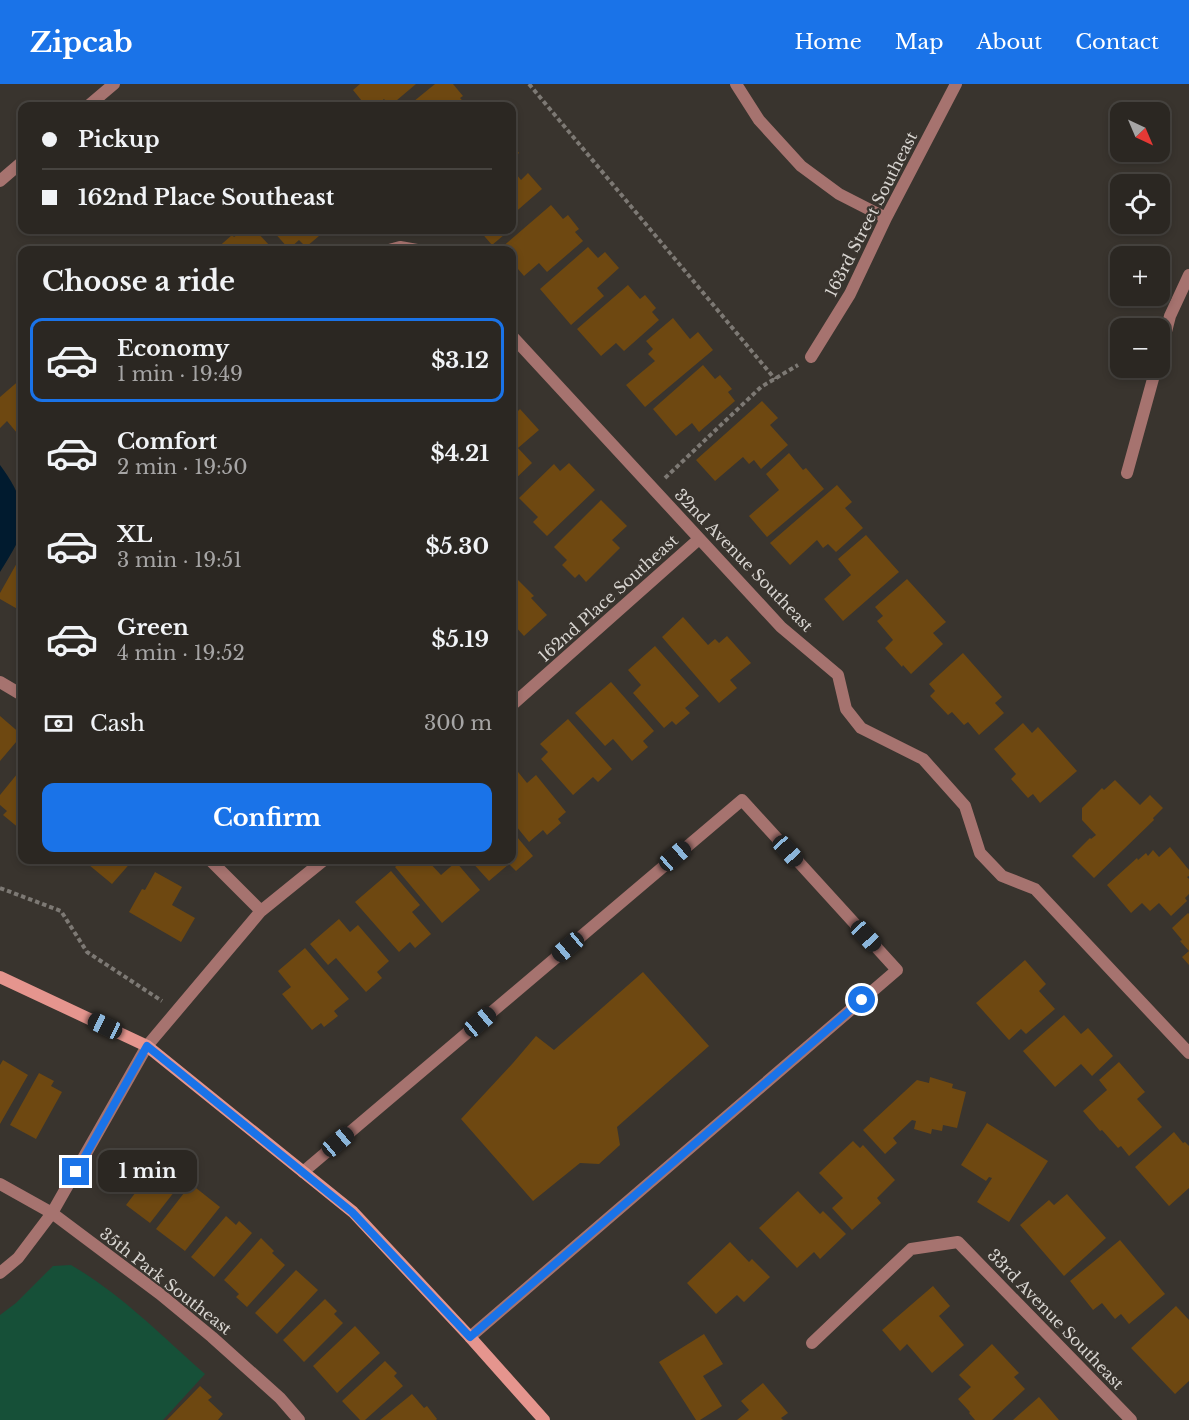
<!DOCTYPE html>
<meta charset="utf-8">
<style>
body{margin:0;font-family:"Libre Baskerville",serif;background:#332f2a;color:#f1f3f6;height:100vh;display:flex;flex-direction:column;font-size:22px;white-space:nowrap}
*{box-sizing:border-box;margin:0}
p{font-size:20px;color:#a6a5a5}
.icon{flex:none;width:33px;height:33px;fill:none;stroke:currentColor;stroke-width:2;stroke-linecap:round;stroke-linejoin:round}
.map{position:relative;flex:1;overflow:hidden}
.panel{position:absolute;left:18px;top:162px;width:498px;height:618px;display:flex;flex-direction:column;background:#2b2722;border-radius:12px;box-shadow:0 3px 9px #0003,0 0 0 2px #474440}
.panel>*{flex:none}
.hud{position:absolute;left:18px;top:18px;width:498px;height:132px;border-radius:12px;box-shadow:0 3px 9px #0003,0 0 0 2px #474440;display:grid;align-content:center;height:132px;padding:0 24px;background:#2b2722}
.needle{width:39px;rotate:136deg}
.fabs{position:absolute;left:1110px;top:18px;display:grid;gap:12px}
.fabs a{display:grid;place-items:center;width:60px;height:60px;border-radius:12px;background:#2b2722;box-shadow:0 3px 9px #0003,0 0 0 2px #474440;font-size:30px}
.end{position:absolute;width:27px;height:27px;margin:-14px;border:8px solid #1a73e8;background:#fff;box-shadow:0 0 0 3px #fff}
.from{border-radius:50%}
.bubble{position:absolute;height:42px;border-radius:12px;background:#2b2722;box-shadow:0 3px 9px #0003,0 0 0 2px #474440;font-size:20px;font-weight:700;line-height:42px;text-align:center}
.car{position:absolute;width:18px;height:36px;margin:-18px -9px;border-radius:8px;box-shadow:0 0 4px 2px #0007;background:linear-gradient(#222 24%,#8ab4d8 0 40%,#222 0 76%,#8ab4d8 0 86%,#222 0)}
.hud b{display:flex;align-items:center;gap:21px;height:57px;font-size:22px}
.hud b+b{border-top:2px solid #474440}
.hud i{width:15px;height:15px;background:#f1f3f6}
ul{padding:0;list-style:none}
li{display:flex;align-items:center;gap:18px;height:84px;margin:0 12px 9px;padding:0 12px;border:3px solid transparent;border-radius:12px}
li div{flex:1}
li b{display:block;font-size:22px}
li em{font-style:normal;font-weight:700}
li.active{border-color:#1a73e8}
li>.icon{width:54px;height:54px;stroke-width:1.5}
h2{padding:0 24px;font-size:27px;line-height:72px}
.pay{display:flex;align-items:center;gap:15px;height:66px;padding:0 24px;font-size:22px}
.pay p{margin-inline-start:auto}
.cta{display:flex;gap:12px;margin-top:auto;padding:12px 24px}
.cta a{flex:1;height:69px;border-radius:12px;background:#1a73e8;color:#fff;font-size:24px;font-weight:700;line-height:69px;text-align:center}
header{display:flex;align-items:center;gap:36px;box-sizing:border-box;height:84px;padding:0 30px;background:#1a73e8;color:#fff}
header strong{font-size:28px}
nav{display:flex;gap:33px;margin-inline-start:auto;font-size:21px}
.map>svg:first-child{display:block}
.green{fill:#165038}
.water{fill:#011b2f}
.building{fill:#6e4811}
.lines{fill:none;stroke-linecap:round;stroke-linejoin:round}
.path{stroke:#7d7974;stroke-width:4;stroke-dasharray:4.5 3;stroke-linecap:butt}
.lane{stroke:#a6736f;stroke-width:12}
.street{stroke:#a6736f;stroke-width:12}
.secondary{stroke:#e5958e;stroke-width:12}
.route{stroke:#1a73e8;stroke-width:8}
.labels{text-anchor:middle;stroke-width:4.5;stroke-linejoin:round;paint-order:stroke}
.street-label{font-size:16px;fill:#d8d5d1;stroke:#39342e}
</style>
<header>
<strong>Zipcab</strong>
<nav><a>Home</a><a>Map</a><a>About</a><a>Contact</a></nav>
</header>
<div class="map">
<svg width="1189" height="1336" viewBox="0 0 1189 1336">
<rect width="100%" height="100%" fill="#39342e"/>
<path class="green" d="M71 1181C121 1210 162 1252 205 1290L163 1336H0V1231L16 1219 53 1182Z"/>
<path class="water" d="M0 381C18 405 30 429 17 459 12 469 6 478 0 488Z"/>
<path class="building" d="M360 0H416L390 22 384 15 375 22H366L353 6Z
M435 0H453L463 12 460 14 467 22H408Z
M512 60 519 69 512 75Z
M512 85 521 96 528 89 542 105 512 131Z
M551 121 563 135 568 131 579 145 575 148 583 157 547 188 539 179 524 192 512 178V166H502L500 165Z
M243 146H255L270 162 265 166H215L232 151 234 153Z
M272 146H326L306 163 299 156 289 165Z
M479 146H510L492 161Z
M588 163 598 174 605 168 619 184 597 204 604 212 571 241 540 205Z
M628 201 640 215 645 211 656 224 652 228 659 236 624 267 616 259 601 272 577 245Z
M673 234 690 255 698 248 713 266 645 323 626 301 655 277 648 270 653 265 646 257Z
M703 281 715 295 720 291 732 305 728 308 735 317 699 348 692 339 676 352 653 325Z
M22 294V355L7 337 0 344V313Z
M762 317 778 334 770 341 788 361 761 385 754 376 749 380 743 373 715 397 696 376Z
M520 325 539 346 518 364 532 379 512 398V333Z
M789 369 803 386 806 384 824 405 767 453 749 432 779 406 766 390Z
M569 379 595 406 547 452 533 438 538 433 519 414 554 380 560 387Z
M837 401 852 418 845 424 863 444 836 468 828 460 823 464 817 456 790 481 770 459Z
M601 416 627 442 612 456 620 464 586 498 579 490 575 494 562 481 567 476 554 463Z
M866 451 899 488 843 537 824 515 851 491 838 475Z
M22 470V525L21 527 0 515V509Z
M515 493 534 512 531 514 547 531 524 552 512 539V496Z
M907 495 946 538 933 549 943 560 911 590 903 581 902 583 885 564 893 556 877 537 883 532 875 523Z
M683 533 708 561 715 555 719 559 727 552 751 579 730 596 737 604 719 619 662 553Z
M655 562 699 612 685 624 690 629 676 641 672 637 664 644 633 609 641 601 628 586Z
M963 569 1002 613 995 619 1004 629 979 651 968 638 964 641 952 628 948 631 930 612 935 607 929 600Z
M611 598 654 647 643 657 648 663 632 677 613 655 605 662 575 629Z
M0 632 22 651 0 677Z
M568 635 612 685 598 698 593 693 573 711 541 675 548 668 540 660Z
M1023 639 1032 649 1038 643 1077 687 1040 719 1033 710 1028 714 1011 695 1016 690 994 665Z
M514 683 527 699 536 691 566 728 558 735 561 739 547 751 543 746 529 758 512 737V685Z
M22 684V742L20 745 3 731 7 727 0 721V711Z
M1115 696 1140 721 1150 711 1163 724 1153 734 1154 736 1094 794 1072 772 1090 754 1091 755 1096 751 1082 736V724L1102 704 1104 706Z
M512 747 533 772 516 787 509 780 489 797 470 776H512Z
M1170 763 1189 786V792L1187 793 1189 795V810L1185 814 1187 817 1171 832 1159 819 1150 827 1142 819 1131 829 1107 801 1137 774 1138 776 1146 769 1148 772 1153 766 1159 773Z
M83 776H133L112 800Z
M403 776H427L441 791 456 778 480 806 442 839 395 783Z
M391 787 420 821 412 828 431 850 415 864 410 858 399 868 355 818Z
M155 788 182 803 172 821 195 834 181 858 129 828 142 805 145 806Z
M1188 829 1189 830V881L1182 873 1189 867 1180 857 1182 856 1172 844Z
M339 835 350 848 358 841 389 877 377 888 382 894 366 908 336 874 328 881 310 860Z
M305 864 349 915 334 927 338 932 324 943 321 939 312 946 282 910 291 903 278 887Z
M1025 876 1046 900 1039 907 1055 925 1026 950 1021 945 1009 956 976 919Z
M643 888 709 962 617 1043 620 1061 599 1080 580 1079 533 1117 461 1035 513 979 536 952 554 966Z
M1064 931 1081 950 1088 944 1113 972 1092 992 1081 980 1055 1003 1023 967Z
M3 976 28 991 0 1040V981Z
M1119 978 1145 1008 1137 1015 1162 1043 1129 1072 1121 1062 1118 1064 1102 1046 1100 1047 1083 1027 1107 1006 1099 996Z
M39 989 54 997 51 1002 62 1008 36 1055 10 1041Z
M930 993 953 1000 952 1004 966 1008 957 1044 943 1041 942 1047 932 1045 931 1050 914 1045 916 1037 912 1036 893 1054 897 1059 885 1070 863 1046 917 996 929 999Z
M987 1039 1048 1077 1009 1138 977 1118 992 1094 989 1093 986 1097 961 1081Z
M1174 1048 1183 1059 1185 1058 1189 1062V1104L1169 1122 1135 1083Z
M853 1057 860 1064 863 1061 895 1096 877 1114 881 1119 852 1146 832 1124 843 1114 819 1089Z
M161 1075 185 1094 150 1139 126 1121Z
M191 1100 220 1123 185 1167 156 1145Z
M798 1107 820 1130 823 1127 846 1150 820 1175 814 1168 797 1184 759 1144Z
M1067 1110 1106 1154 1064 1192 1020 1141 1049 1116 1054 1121Z
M226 1132 236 1141 239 1137 252 1149 214 1193 191 1173Z
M261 1154 274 1167 272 1169 285 1181 247 1223 236 1213 239 1210 224 1196Z
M1120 1156 1165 1210 1129 1240 1121 1230 1115 1235 1102 1219 1093 1226 1070 1197Z
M730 1158 749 1178 752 1175 770 1193 744 1218 737 1211 716 1230 687 1199Z
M296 1186 318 1206 277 1250 255 1229Z
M933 1202 950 1222 939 1232 964 1261 932 1289 907 1260 900 1267 882 1246Z
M325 1215 337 1227 334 1230 343 1239 304 1278 283 1256Z
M1176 1222 1189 1236V1297L1175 1310 1131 1264Z
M355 1242 380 1269 337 1309 313 1282Z
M704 1250 723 1280 703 1292 722 1322 700 1336H696L659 1278Z
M992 1260 1019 1289 1014 1293 1025 1305 992 1336H975L969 1329 970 1328 958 1315 971 1303 959 1291Z
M385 1277 397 1289 394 1292 403 1302 365 1336H360L342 1317Z
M763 1299 788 1329 781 1334 783 1336H737L749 1326 741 1317Z
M200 1302 212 1313 208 1316 223 1330 218 1336H167Z
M412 1310 424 1324 427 1322 437 1335 436 1336H380Z
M1039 1313 1059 1336H1013Z"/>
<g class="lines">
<path class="path" d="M529 0 775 295
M665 394 761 303 798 281
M0 804 61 827 87 868 162 917"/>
<path class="lane" d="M303 1088 742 716 897 886 470 1253"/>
<path class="street" d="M736 0 759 36 801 82 839 110 886 134
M88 22 114 0
M0 97 22 78
M389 166 400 163 417 166
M512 252 781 543 838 591 846 625 861 644 923 675 965 722 980 769 1002 792 1035 805 1189 969
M1160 271 1170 232 1189 191
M811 273 850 210 886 134 956 0
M1127 389 1156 284
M0 598 22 611
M512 621 699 455
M210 776 261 827
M0 1100 52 1129 160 1210 212 1253 280 1314 299 1336
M0 1189 18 1174 52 1129 147 962 261 827 324 776
M812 1259 911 1165 958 1158 1131 1336"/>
<path class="secondary" d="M0 893 147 962 353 1128 470 1253 544 1336"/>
</g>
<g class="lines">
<path class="route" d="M76 1088 147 962 352 1128 470 1253 862 916"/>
</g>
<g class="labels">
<g class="street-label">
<text transform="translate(871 130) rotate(-63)" y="6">163rd Street Southeast</text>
<text transform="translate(744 476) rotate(46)" y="6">32nd Avenue Southeast</text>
<text transform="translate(608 514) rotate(-42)" y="6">162nd Place Southeast</text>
<text transform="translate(166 1197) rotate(38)" y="6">35th Park Southeast</text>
<text transform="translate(1056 1235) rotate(46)" y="6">33rd Avenue Southeast</text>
</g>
</g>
</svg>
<div class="fabs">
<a><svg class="needle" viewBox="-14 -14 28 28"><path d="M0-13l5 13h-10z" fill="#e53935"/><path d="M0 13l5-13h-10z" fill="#a6a5a5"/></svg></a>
<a><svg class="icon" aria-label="locate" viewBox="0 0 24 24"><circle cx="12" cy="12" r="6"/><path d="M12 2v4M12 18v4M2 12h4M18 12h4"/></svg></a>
<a>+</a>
<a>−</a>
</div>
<i class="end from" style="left:862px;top:916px"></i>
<i class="end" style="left:76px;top:1088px"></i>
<div class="bubble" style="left:98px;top:1066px;width:99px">1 min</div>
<i class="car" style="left:788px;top:767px;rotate:138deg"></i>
<i class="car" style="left:675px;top:772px;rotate:49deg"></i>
<i class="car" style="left:866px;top:852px;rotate:137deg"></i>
<i class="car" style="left:568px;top:863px;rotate:230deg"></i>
<i class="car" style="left:480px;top:938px;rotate:50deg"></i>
<i class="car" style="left:105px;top:942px;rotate:295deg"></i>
<i class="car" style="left:338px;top:1058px;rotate:50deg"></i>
<div class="hud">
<b><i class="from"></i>Pickup</b>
<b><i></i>162nd Place Southeast</b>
</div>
<section class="panel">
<h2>Choose a ride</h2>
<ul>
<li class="active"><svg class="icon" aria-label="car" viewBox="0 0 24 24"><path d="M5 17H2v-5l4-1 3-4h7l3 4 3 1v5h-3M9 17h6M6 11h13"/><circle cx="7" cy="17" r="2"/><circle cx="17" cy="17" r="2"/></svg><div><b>Economy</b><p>1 min · 19:49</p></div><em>$3.12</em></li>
<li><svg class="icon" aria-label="car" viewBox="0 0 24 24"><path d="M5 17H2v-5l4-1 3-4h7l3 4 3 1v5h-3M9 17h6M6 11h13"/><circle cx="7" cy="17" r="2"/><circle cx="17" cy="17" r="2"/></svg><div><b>Comfort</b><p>2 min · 19:50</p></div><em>$4.21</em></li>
<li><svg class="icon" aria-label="car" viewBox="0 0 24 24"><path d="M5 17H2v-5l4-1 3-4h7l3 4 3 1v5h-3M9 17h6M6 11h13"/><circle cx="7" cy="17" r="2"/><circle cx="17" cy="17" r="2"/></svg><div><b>XL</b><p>3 min · 19:51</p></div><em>$5.30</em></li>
<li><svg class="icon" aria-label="car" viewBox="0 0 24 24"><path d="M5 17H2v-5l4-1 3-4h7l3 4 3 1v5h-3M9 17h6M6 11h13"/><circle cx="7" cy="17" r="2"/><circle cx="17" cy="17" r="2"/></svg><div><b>Green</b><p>4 min · 19:52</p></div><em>$5.19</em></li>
</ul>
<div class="pay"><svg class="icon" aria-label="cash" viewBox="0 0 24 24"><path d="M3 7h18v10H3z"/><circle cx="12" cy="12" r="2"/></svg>Cash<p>300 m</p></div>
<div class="cta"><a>Confirm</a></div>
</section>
</div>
